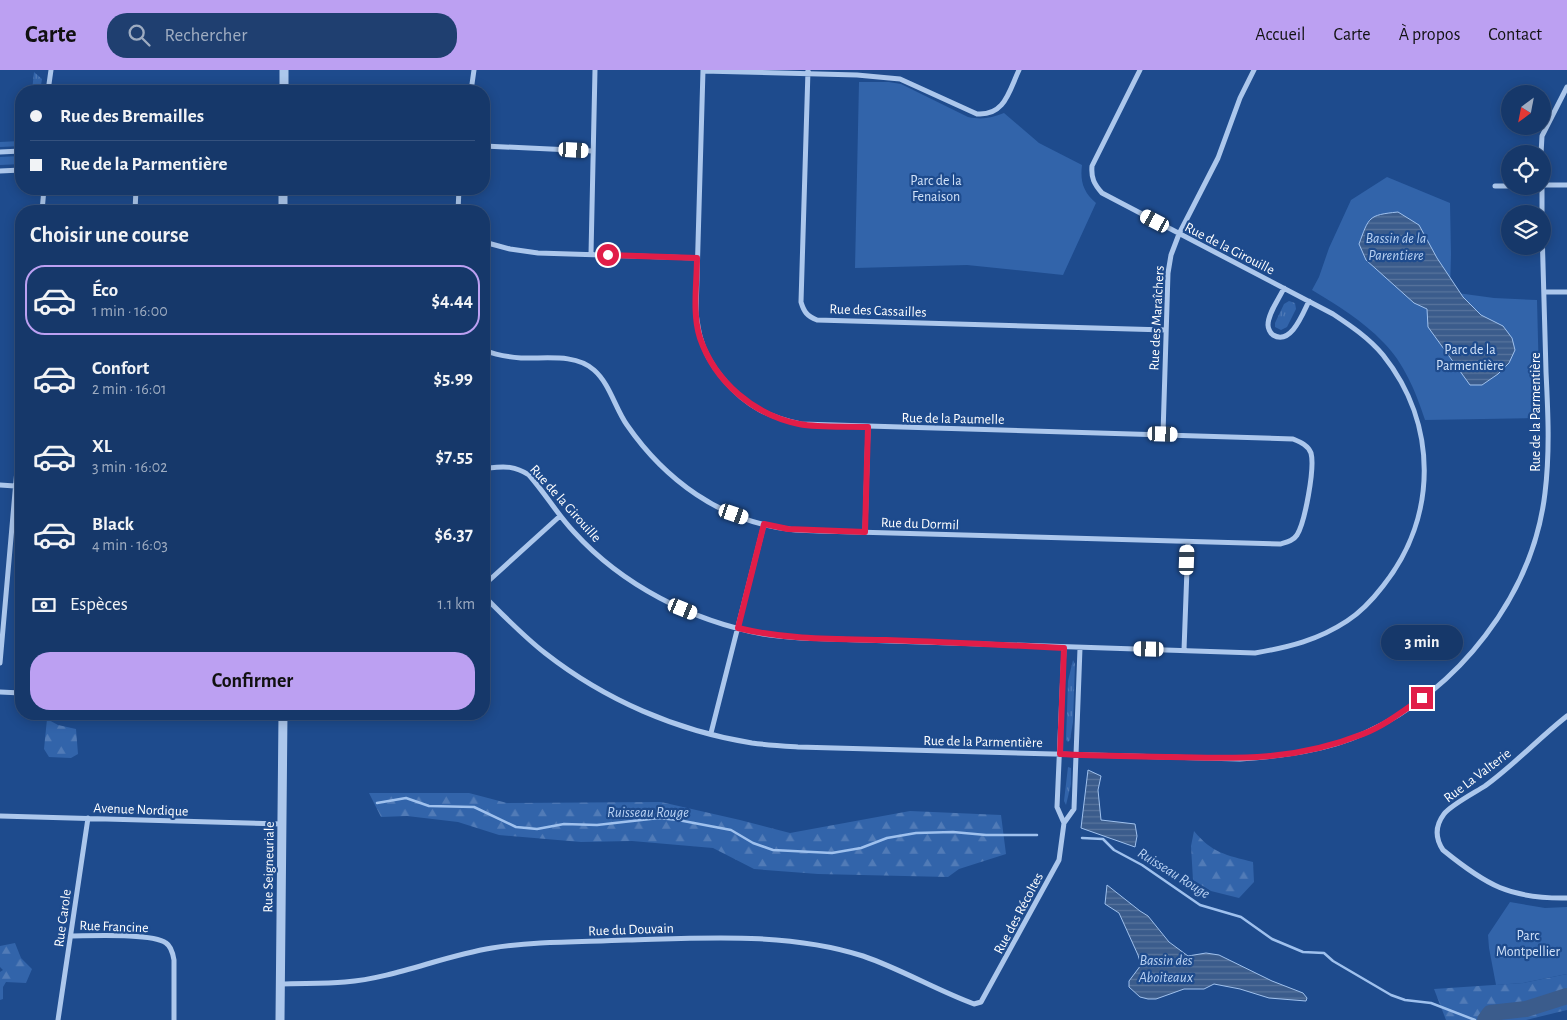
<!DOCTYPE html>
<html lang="fr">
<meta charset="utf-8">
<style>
body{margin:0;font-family:"Alegreya Sans",sans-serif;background:#1f3f70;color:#f1f3f6;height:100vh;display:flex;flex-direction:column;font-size:19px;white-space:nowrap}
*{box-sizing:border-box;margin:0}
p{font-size:16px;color:#9eacc1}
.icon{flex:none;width:28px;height:28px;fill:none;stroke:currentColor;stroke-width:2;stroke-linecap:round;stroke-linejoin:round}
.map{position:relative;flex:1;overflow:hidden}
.sheet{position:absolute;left:15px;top:135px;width:475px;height:515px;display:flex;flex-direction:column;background:#16386a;border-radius:20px;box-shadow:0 2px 12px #0003,0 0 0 1px #35527e}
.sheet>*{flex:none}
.top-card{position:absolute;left:15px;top:15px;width:475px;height:110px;border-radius:20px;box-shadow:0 2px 12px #0003,0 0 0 1px #35527e;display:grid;align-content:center;height:110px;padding:0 15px;background:#16386a}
.needle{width:32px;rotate:212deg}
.fabs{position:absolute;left:1501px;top:15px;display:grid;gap:10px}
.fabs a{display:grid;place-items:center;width:50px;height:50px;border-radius:50%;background:#16386a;box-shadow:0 2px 12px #0003,0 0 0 1px #35527e;font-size:25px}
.end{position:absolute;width:22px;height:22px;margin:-11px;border:6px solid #e11d48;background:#fff;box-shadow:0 0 0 2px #fff}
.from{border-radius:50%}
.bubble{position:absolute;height:35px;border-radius:18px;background:#16386a;box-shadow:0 2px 12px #0003,0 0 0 1px #35527e;font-size:16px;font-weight:600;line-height:35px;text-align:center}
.car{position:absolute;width:15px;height:30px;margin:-15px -8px;border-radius:6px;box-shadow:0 0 4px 1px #0007;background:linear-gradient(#fff 24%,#345 0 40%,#fff 0 76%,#345 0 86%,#fff 0)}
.top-card b{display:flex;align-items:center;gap:18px;height:48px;font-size:19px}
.top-card b+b{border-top:1px solid #35527e}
.top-card i{width:12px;height:12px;background:#f1f3f6}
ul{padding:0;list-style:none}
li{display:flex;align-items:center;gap:15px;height:70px;margin:0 10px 8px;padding:0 5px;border:2px solid transparent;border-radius:20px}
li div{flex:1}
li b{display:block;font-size:19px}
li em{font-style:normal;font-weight:600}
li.selected{border-color:#bca0f2}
li>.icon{width:45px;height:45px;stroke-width:1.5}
h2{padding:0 15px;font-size:22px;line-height:60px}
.pay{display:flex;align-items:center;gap:12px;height:55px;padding:0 15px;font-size:19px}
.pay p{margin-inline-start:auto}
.action{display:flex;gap:10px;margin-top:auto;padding:10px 15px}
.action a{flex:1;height:58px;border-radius:20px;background:#bca0f2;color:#111;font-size:20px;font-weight:600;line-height:58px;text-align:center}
header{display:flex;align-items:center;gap:30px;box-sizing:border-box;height:70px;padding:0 25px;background:#bca0f2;color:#111}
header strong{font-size:24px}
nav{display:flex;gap:28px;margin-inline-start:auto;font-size:18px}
.search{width:350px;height:45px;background:#1f3f70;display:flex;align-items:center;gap:12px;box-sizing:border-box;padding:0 18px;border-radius:20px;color:#9eacc1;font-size:19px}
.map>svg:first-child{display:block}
.grass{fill:url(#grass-tufts)}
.forest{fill:url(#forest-firs)}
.park{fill:#3264aa}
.water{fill:url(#water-rules);stroke:#9fc1ee}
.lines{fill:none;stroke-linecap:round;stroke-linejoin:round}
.stream{stroke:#9fc1ee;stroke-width:2.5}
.river{stroke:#3b5c8c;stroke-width:16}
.minor{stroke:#acc7ec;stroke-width:5}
.tertiary{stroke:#acc7ec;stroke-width:9}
.route{stroke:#e11d48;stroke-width:6}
.labels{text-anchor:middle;stroke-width:4.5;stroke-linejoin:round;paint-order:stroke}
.park-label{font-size:14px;fill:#d1e2f9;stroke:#1e4b8d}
.street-label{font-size:14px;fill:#fff;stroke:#1e4b8d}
.water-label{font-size:15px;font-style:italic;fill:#b8d1f3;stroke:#1e4b8d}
</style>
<header>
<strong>Carte</strong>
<div class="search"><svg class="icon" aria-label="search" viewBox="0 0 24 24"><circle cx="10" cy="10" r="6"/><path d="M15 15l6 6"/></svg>Rechercher</div>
<nav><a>Accueil</a><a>Carte</a><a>À propos</a><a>Contact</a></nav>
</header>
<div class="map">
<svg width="1567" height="950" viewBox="0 0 1567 950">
<defs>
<pattern id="grass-tufts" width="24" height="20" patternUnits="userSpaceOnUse" patternTransform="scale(1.25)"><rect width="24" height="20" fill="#3264aa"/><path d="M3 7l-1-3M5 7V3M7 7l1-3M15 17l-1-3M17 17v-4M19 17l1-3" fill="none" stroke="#517bb7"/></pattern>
<pattern id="forest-firs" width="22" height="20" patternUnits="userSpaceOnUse" patternTransform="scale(1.25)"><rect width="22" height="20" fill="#3264aa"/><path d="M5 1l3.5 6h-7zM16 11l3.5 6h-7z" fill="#517bb7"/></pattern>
<pattern id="water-rules" width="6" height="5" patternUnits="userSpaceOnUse" patternTransform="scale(1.25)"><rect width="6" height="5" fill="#3b5c8c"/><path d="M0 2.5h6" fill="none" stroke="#58749d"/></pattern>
</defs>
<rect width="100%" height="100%" fill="#1e4b8d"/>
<path class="grass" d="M34 2 42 9 40 21H32Z
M21 71V76L0 77V72Z
M21 86V94L0 95V87Z
M1289 231 1295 233 1296 239 1287 257 1281 260 1275 257V253L1284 234Z
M1073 590 1075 594 1073 652 1070 670 1068 672 1066 670 1068 611Z
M1068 697 1071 698V714L1066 735 1064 731Z"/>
<path class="forest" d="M47 649 58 655 76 659 78 684 71 688 49 687 44 679Z
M369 723H469L507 733 661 732 740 750 790 763 910 741 1001 745 1006 784 959 799 948 807 818 804 754 799 713 778 632 771 581 772 499 765 458 752 407 746 381 747Z
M1194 761C1212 783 1226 785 1253 792L1254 812 1239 828 1211 821 1193 810 1191 776Z
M15 873 21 888 32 899 26 913 6 912 3 917V929L0 930V902L3 900 0 897V876Z
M1567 904V940L1526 950H1446L1434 919 1523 913Z"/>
<path class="park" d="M859 12H889L901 14 968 47C982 50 991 48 1004 43L1039 73 1082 95C1080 111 1083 122 1096 133L1063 205 967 195 855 198Z
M1387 107 1450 133 1451 184 1450 222 1494 228 1537 230 1540 348 1425 350C1416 322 1404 293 1383 272 1363 251 1337 235 1312 220L1319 207 1329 178 1351 130Z
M1510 832 1545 838 1567 837V904L1523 913 1496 915 1489 878 1488 865Z"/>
<path class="water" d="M1398 142 1419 155 1437 188 1463 227 1481 245 1503 256 1512 268 1515 280 1509 293 1498 304 1482 315H1470L1428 257 1427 239 1414 233 1366 190 1359 174C1369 147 1368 145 1398 142Z
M1088 700 1101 706 1098 720 1101 750 1135 754 1137 766 1135 777 1081 758Z
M1107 815 1140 841 1148 846 1169 872 1188 886 1206 883 1219 885 1272 911 1303 923 1307 928 1306 931 1269 928 1240 919 1214 914 1204 919H1184L1156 929H1148L1140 927 1129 917V911L1141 895 1138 885 1119 843 1105 834Z"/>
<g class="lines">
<path class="stream" d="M377 733 406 728 429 736 474 737 516 757 537 759 564 754 597 755 659 748 678 750 731 760 753 773 773 780 832 783 861 778 887 768 916 763 953 762 986 765H1037
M1082 768 1103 769 1114 780 1142 795 1200 835 1241 847 1272 869 1303 882 1324 883 1333 891 1391 925 1405 930 1431 933 1475 950"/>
<path class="river" d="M1485 950 1490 943 1526 939 1567 926"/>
<path class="minor" d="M808 0 801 232C804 242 807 246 817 250L1166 260
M703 1 857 5 900 9 977 44C1005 46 1009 21 1019 0
M48 21 51 0
M471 21 474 0
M484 76 592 81
M0 82 21 81
M1541 84 1542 66 1567 17
M0 101 21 100
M1542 115H1567
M1495 116H1510
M1542 116V144
M42 141 44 119
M135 141 136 119
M458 141 459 119
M484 172 510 179 538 183 697 188
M591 184 595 0
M1284 218C1279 229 1268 243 1268 255 1268 258 1270 263 1273 265 1291 276 1303 243 1309 231
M1544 222H1567
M484 280C496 285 508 287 521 288 544 289 575 283 594 300 610 314 615 338 627 355 665 410 721 451 788 459 798 461 809 460 819 461L1280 474C1287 472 1293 471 1297 465 1305 452 1315 398 1311 383 1308 375 1300 372 1293 369L801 354C787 351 773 347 760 340 734 326 707 295 700 266 698 258 697 250 696 243L703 0
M1163 364 1168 203 1171 185 1179 164 1218 88 1240 28 1254 0
M489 398C505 396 515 396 529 405 545 423 557 444 574 462 622 515 692 551 763 564 775 566 788 567 801 568L1255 583C1290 577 1318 570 1347 551 1361 542 1373 529 1383 516 1438 447 1438 354 1383 285 1369 268 1351 256 1333 244L1102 123C1094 114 1091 108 1092 96L1140 0
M0 415 15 416
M865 462 868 357
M484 515 560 446
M484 526C503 545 523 566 545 583 605 630 677 661 752 673 767 675 783 676 798 677L1240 689C1282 686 1326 681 1365 663 1458 621 1533 525 1545 423 1550 382 1548 342 1546 302 1545 254 1543 206 1542 159
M1184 580 1188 472
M0 593 21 354
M0 622 21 623
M1567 646C1539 668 1514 695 1485 716 1474 723 1451 735 1444 744 1435 756 1435 768 1443 780 1486 815 1510 829 1567 828
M711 663 764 454
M0 746 282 754
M1064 753 1057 737 1064 578
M71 866C90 866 152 863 166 873 171 876 173 884 174 890V950
M280 914C302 913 323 914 345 912 395 908 442 886 492 878 536 871 582 872 627 870 704 868 789 862 863 886 901 899 936 920 974 934L981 932 1059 790 1064 753 1074 739 1080 578
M58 950 88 748"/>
<path class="tertiary" d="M284 21V0
M283 141V119
M280 950 283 644"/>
</g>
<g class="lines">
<path class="route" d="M608 185 697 188C697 214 692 243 700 268 715 312 754 345 799 354 820 358 846 356 868 357L865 462 788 459 764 454 738 558C787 570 836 569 886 570 945 572 1005 575 1064 578L1060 684C1096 686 1132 686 1167 687 1238 689 1295 691 1363 664 1384 656 1403 641 1422 628"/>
</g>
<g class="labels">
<g class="park-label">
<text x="936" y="115">Parc de la<tspan x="936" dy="16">Fenaison</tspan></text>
<text x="1470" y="284">Parc de la<tspan x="1470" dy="16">Parmentière</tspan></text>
<text x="1528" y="870">Parc<tspan x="1528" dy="16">Montpellier</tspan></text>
</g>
<g class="street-label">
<text transform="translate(1230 178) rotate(27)" y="5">Rue de la Girouille</text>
<text transform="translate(878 240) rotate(2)" y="5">Rue des Cassailles</text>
<text transform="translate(1156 248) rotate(-87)" y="5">Rue des Maraîchers</text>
<text transform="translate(1535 342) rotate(-90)" y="5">Rue de la Parmentière</text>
<text transform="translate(953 348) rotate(1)" y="5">Rue de la Paumelle</text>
<text transform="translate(566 433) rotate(48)" y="5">Rue de la Girouille</text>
<text transform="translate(920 453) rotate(2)" y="5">Rue du Dormil</text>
<text transform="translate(983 671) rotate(1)" y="5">Rue de la Parmentière</text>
<text transform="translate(1477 705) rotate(-37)" y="5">Rue La Valterie</text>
<text transform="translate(141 739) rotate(2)" y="5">Avenue Nordique</text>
<text transform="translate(268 797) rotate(-89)" y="5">Rue Seigneuriale</text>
<text transform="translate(1018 843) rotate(-62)" y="5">Rue des Récoltes</text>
<text transform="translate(62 848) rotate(-82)" y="5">Rue Carole</text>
<text transform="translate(114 856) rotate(2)" y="5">Rue Francine</text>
<text transform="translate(631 859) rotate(-2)" y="5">Rue du Douvain</text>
</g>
<g class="water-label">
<text x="1396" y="173">Bassin de la<tspan x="1396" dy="17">Parentiere</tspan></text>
<text x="648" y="747">Ruisseau Rouge</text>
<text transform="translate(1174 803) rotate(32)" y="5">Ruisseau Rouge</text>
<text x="1166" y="895">Bassin des<tspan x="1166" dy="17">Aboiteaux</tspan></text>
</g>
</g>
</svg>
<div class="fabs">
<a><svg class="needle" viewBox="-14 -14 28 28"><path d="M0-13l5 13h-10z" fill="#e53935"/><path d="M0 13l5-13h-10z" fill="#9eacc1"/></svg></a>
<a><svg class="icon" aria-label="locate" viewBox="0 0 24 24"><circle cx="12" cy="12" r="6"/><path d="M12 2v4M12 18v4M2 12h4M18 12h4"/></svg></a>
<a><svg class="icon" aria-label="layers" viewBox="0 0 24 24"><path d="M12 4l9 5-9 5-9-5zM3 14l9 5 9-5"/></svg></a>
</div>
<i class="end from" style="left:608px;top:185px"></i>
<i class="end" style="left:1422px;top:628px"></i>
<div class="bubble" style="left:1381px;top:555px;width:82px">3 min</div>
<i class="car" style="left:574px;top:80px;rotate:93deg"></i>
<i class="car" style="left:1155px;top:151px;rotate:298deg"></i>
<i class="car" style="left:1163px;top:364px;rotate:92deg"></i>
<i class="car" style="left:734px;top:444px;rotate:109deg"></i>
<i class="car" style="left:1187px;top:490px;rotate:2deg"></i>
<i class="car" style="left:683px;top:539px;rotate:112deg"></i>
<i class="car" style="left:1149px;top:579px;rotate:271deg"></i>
<div class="top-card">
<b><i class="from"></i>Rue des Bremailles</b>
<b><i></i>Rue de la Parmentière</b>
</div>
<section class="sheet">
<h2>Choisir une course</h2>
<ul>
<li class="selected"><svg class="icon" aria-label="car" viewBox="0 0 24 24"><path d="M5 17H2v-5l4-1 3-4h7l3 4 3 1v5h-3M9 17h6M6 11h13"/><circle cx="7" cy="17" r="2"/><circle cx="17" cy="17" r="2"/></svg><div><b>Éco</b><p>1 min · 16:00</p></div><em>$4.44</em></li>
<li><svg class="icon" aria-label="car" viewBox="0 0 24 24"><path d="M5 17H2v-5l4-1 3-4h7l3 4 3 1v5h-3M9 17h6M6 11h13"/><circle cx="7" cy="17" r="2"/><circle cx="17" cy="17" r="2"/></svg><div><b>Confort</b><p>2 min · 16:01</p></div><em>$5.99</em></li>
<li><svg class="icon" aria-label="car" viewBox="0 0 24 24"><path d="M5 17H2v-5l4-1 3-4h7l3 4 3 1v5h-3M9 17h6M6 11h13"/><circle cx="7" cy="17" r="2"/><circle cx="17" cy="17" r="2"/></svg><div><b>XL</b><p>3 min · 16:02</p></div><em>$7.55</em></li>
<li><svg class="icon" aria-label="car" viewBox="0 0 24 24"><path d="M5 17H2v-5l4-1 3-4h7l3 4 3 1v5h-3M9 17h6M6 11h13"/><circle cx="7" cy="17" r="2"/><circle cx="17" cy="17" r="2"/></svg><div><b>Black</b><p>4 min · 16:03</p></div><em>$6.37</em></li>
</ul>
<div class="pay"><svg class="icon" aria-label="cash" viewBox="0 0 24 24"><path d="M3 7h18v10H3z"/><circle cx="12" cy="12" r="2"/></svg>Espèces<p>1.1 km</p></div>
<div class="action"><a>Confirmer</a></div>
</section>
</div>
